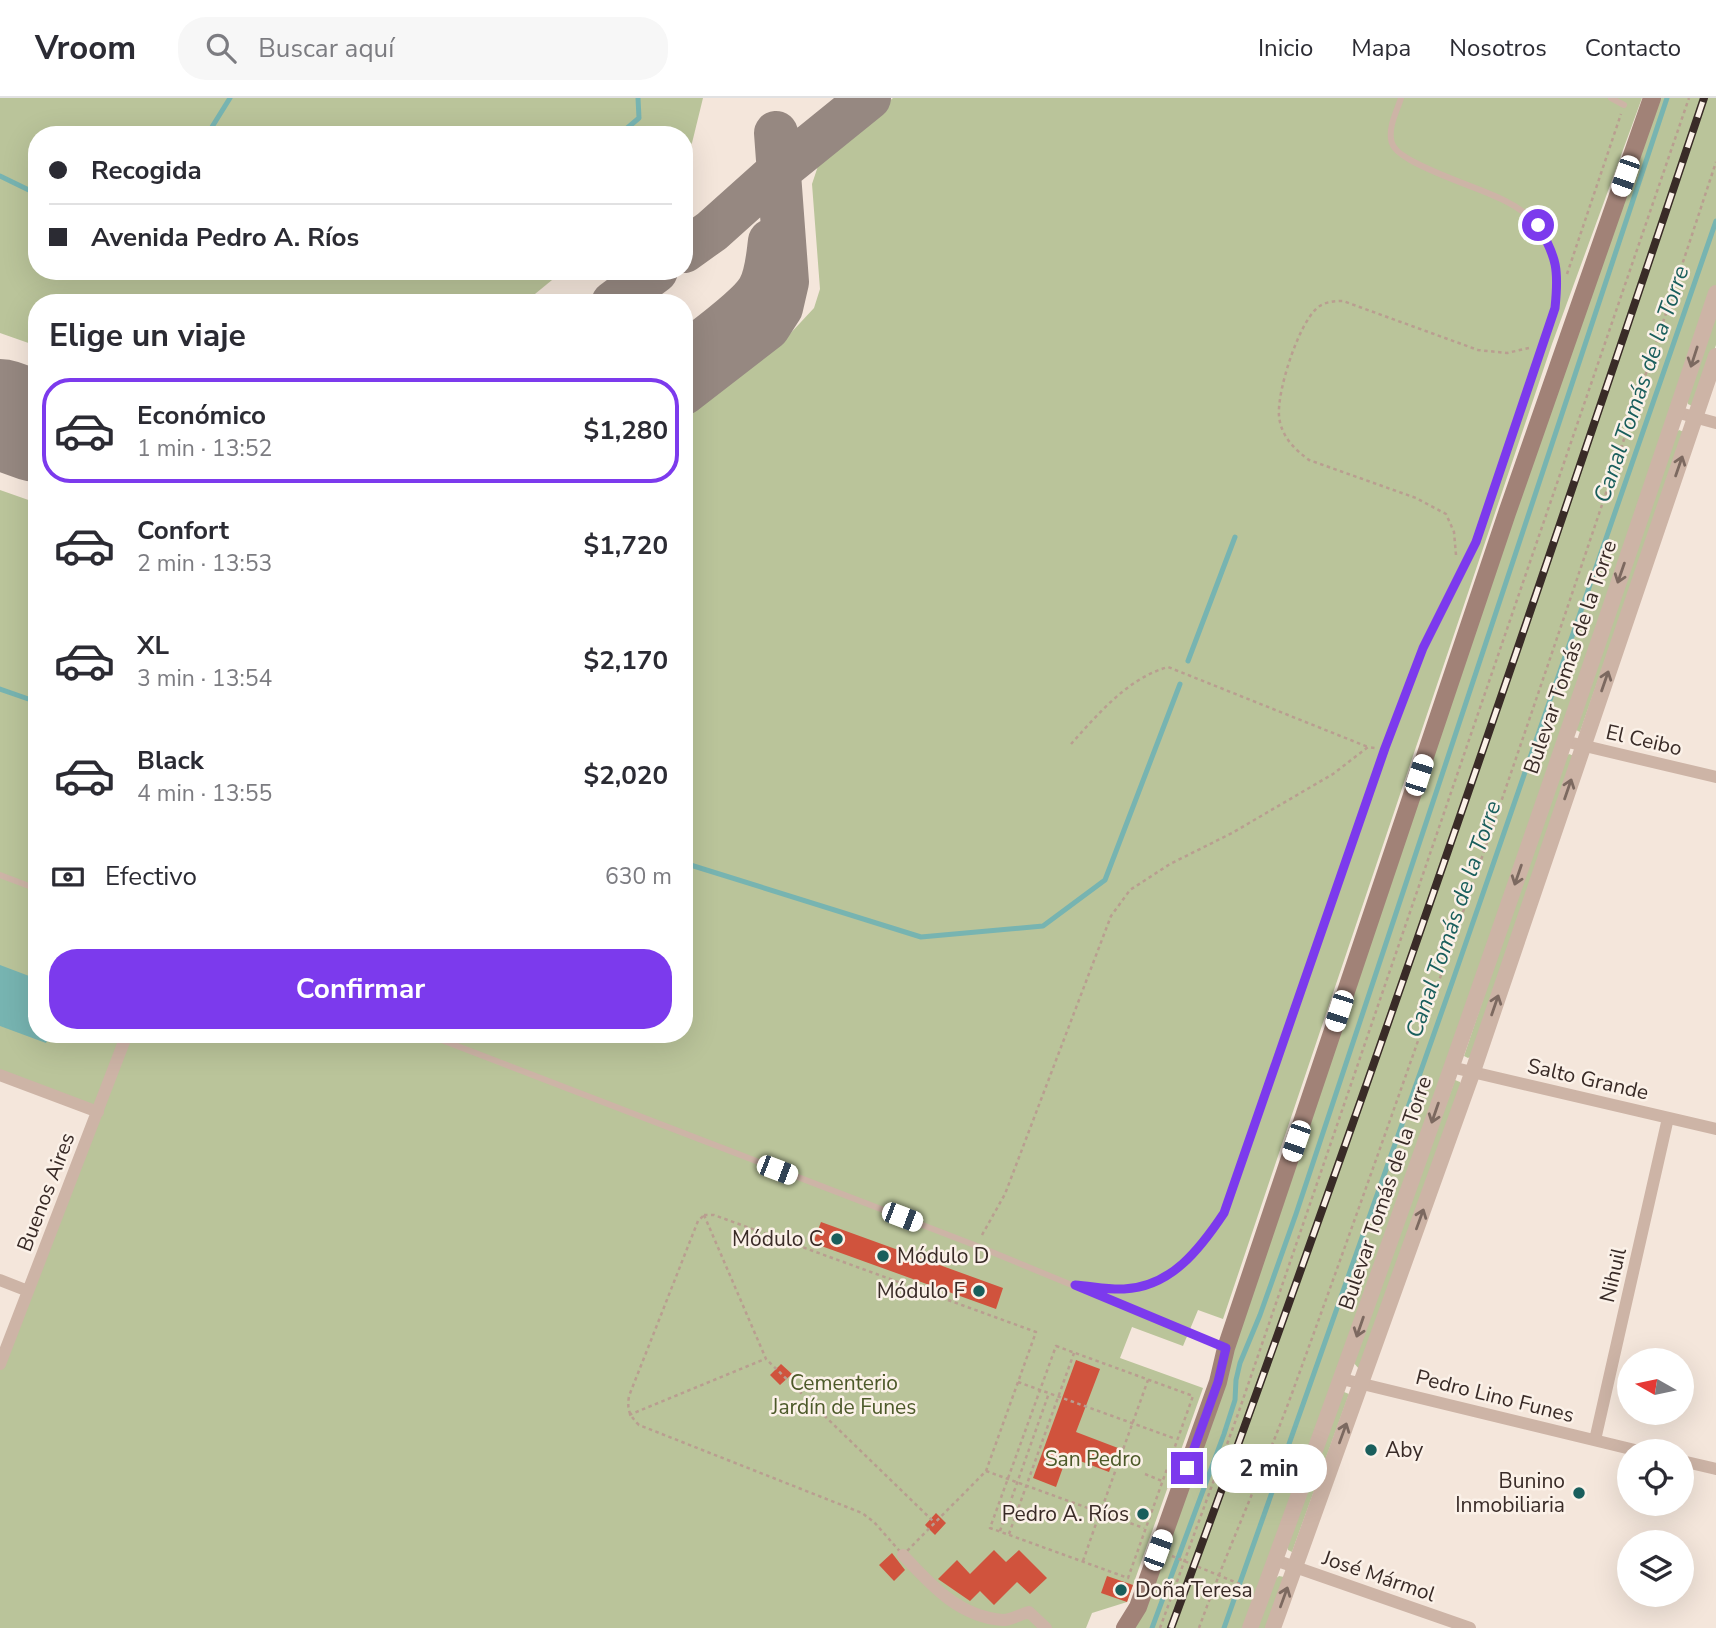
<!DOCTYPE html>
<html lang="es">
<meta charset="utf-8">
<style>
body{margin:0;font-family:"Nunito Sans",sans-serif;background:#f7f7f7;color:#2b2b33;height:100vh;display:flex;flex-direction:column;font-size:26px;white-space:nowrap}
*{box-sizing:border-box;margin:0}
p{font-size:23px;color:#7c7c81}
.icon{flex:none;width:38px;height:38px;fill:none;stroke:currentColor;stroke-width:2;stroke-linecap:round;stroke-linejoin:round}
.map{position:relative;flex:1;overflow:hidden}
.sheet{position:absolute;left:28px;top:196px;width:665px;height:749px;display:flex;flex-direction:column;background:#fff;border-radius:28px;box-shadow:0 7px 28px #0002}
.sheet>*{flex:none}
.banner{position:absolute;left:28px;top:28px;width:665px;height:154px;border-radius:28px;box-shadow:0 7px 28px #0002;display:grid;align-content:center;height:154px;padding:0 21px;background:#fff}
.needle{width:46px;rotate:279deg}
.fabs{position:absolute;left:1617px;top:1250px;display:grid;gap:14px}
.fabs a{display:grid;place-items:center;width:77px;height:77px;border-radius:50%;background:#fff;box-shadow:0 7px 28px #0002;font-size:35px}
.end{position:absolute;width:32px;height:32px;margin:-16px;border:9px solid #7c3aed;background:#fff;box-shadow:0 0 0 4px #fff}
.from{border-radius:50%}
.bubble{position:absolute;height:49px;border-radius:24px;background:#fff;box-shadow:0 7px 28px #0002;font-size:23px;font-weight:700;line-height:49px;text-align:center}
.car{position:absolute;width:21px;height:42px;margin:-21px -10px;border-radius:9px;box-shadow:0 0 5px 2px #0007;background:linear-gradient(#fff 24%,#345 0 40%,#fff 0 76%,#345 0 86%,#fff 0)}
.banner b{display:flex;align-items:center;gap:24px;height:66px;font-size:26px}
.banner b+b{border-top:2px solid #e1e1e2}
.banner i{width:18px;height:18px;background:#2b2b33}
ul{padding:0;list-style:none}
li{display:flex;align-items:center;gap:21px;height:105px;margin:0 14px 10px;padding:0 7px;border:4px solid transparent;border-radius:28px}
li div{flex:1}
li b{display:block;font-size:26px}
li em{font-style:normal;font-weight:700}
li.selected{border-color:#7c3aed}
li>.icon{width:63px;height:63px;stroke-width:1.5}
h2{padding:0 21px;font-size:32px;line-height:84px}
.pay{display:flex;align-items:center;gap:18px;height:77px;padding:0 21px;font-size:26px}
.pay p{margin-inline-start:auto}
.cta{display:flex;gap:14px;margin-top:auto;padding:14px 21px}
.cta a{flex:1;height:80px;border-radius:28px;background:#7c3aed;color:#fff;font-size:28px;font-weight:700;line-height:80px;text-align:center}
header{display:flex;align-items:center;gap:42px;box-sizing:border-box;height:98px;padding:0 35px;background:#fff;border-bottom:2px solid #e1e1e2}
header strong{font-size:33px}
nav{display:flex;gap:38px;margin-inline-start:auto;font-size:24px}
.search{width:490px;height:63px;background:#f7f7f7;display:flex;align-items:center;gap:18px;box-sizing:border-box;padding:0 24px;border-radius:28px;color:#7c7c81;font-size:26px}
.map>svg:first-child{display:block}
.green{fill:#bac49a}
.water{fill:#77b4b1}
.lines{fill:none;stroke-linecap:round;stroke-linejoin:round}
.stream{stroke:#77b4b1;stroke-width:5}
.taxiway{stroke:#968881;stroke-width:44}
.runway{stroke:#968881;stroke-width:110}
.building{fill:#d0533d}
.path{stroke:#b99e90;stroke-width:2.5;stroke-dasharray:3.5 3.5;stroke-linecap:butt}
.service{stroke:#cdb4a6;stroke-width:6}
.minor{stroke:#cdb4a6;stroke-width:12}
.tertiary{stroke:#cdb4a6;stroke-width:16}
.secondary{stroke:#a18277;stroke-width:18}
.rail-casing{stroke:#392b27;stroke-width:8}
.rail{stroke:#fbf1e8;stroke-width:5;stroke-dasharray:16;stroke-linecap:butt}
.oneway{stroke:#7c6960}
.route{stroke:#7c3aed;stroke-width:9}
.poi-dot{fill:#195e5c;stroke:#fbf1e8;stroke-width:2.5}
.labels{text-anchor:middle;stroke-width:5;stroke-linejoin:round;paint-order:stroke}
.street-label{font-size:21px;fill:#392b27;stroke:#fbf1e8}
.poi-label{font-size:21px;fill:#392b27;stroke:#fbf1e8;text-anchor:end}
.park-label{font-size:21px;fill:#4c5929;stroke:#fbf1e8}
.water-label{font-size:23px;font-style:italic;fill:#195e5c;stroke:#fbf1e8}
</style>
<header>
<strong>Vroom</strong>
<div class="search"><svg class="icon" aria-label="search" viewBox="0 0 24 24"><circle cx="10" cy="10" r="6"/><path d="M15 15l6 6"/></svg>Buscar aquí</div>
<nav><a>Inicio</a><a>Mapa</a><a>Nosotros</a><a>Contacto</a></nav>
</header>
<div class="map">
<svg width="1716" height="1530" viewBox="0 0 1716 1530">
<rect width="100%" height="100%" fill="#f4e6db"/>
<path class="green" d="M0 0H703L692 45 684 56V37H37V173H563L524 205H37V248L0 235Z
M893 0H1642L1552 246 1223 1221 1198 1212 1183 1248 1132 1229 1120 1260 1203 1290 1127 1504 1092 1515 1086 1530H0V1266L97 1014 0 977V392L37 405V936H684V317L787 239 814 210 820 191 812 86 818 68 829 53Z
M1652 0H1716V195L1250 1530H1125Z
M1716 213V247L1696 306 1692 308 1688 306 1687 301Z
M1679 332 1684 334 1580 634 1576 632 1675 336Z
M1569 656 1574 658 1472 958 1468 960 1464 958 1564 660Z
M1455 982 1460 984 1461 989 1359 1271 1353 1264Z
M1344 1294 1349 1296 1292 1454 1288 1452 1287 1447 1341 1298Z
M1279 1478 1284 1479 1268 1530H1257L1275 1481Z"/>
<path class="water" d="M0 867 37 881V936H50L46 945 0 928Z"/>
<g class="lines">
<path class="stream" d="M207 37 230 0
M619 37 639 20 638 0
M0 78 37 96
M1188 563 1235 439
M0 591 37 604
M684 765 921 839 1043 828 1105 782 1180 586
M1152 1530 1224 1336 1235 1302 1236 1282 1240 1265 1260 1217 1296 1116 1667 0
M1224 1530 1453 882 1716 123"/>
<path class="taxiway" d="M684 153 712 133 780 72 869 0
M613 205 656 173
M684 257C702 242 748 210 759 191 767 177 768 158 770 143
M684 295 768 230 781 210 787 184 776 35
M17 322 37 334"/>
<path class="runway" d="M0 316 37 329"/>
</g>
<path class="building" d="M821 1124 1003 1190 996 1211 813 1145Z
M1076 1262 1100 1271 1076 1334 1118 1350 1109 1374 1067 1358 1056 1389 1033 1380Z
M781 1266 792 1276 780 1287 770 1277Z
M936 1415 946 1425 935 1437 925 1427Z
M994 1452 1006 1464 1019 1452 1047 1480 1030 1496 1017 1484 994 1507 980 1493 970 1503 938 1481 957 1462 970 1476Z
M892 1455 905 1472 894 1483 879 1467Z
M1107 1478 1133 1487 1127 1504 1101 1495Z"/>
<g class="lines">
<path class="path" d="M1567 176 1621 16
M1456 457 1454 434 1446 416 1416 400 1309 362C1294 351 1281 338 1279 318 1277 293 1298 227 1317 210 1324 204 1333 203 1343 203L1478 252 1507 255 1529 250
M1071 646C1098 616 1128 580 1168 569L1368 649
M704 1117H714L1036 1234 986 1373 903 1457 874 1424 862 1415 639 1327C629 1317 627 1312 629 1298L698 1123Z
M704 1117 766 1261 935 1425
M982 1137 1005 1096 1111 818 1130 792 1170 766 1232 735 1333 676 1368 649 1375 650
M1056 1248 1193 1298 1128 1480 990 1430Z
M1018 1284 1176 1341
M629 1317 765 1261
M986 1373 1096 1413 1102 1410 1104 1416 1099 1419 1096 1413
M1145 1376 1162 1383
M1102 1410 1148 1282
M1104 1416 1144 1430
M1000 1433 1049 1295
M1009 1436 1074 1255
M1172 1458 1247 1489
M1083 1463 1098 1420
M1160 1530 1238 1316 1689 0
M1199 1530C1227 1452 1262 1376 1291 1298 1440 889 1580 477 1716 64"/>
<path class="service" d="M1611 0 1624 7
M0 777 37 791
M426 936 977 1148 1225 1250
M1075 1187C1091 1188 1109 1192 1124 1191 1172 1189 1200 1151 1224 1115L1385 650 1423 550 1476 445 1555 210C1565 96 1491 105 1412 63 1404 58 1392 52 1391 41 1389 27 1397 13 1401 0"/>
<path class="minor" d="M1676 314 1716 325
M1564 643 1716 679
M1451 969 1716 1031
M0 977 98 1014
M0 1182 28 1193
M0 1266 127 936
M1342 1281 1639 1353
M1595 1342 1668 1020
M1682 1363 1716 1371
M903 1457C931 1487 959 1519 1003 1522 1011 1522 1021 1516 1029 1514L1046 1530
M1275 1462 1470 1530"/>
<path class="tertiary" d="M1250 1530C1413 1088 1567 642 1716 195
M1273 1530 1473 973 1716 258"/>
<path class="secondary" d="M1125 1530 1138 1509 1218 1284 1226 1250 1507 415 1652 0"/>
<g class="rail-casing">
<path id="rail" d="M1171 1530C1358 1023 1532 512 1704 0"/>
</g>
<use href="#rail" class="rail"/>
</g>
<defs><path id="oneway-shaft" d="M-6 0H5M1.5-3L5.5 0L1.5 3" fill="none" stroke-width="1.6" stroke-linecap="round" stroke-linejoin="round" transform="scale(1.75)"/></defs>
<g class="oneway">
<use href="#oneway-shaft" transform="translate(1694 259) rotate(108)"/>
<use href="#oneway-shaft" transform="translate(1679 368) rotate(-71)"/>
<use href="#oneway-shaft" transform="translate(1621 475) rotate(109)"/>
<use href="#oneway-shaft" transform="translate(1605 583) rotate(-71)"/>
<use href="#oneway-shaft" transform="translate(1568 691) rotate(-71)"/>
<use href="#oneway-shaft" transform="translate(1518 777) rotate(109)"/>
<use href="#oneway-shaft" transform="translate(1495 907) rotate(-71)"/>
<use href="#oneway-shaft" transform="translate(1435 1015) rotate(109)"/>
<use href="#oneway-shaft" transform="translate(1420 1121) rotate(-70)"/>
<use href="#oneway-shaft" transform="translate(1360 1229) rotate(109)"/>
<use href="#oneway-shaft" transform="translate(1343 1335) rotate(-70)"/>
<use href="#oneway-shaft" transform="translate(1284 1499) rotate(-70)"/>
</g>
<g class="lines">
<path class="route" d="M1187 1370 1218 1284 1226 1250 1075 1187C1091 1188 1109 1192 1124 1191 1171 1189 1200 1151 1224 1115L1385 650 1423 550 1476 444 1555 210C1559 172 1557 160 1538 127"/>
</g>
<g class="poi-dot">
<circle cx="837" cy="1141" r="7"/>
<circle cx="883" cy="1158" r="7"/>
<circle cx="979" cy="1193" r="7"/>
<circle cx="1371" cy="1352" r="7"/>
<circle cx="1579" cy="1395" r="7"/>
<circle cx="1143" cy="1416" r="7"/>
<circle cx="1121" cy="1492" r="7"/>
</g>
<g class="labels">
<g class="street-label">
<text transform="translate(1570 559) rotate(-71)" y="7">Bulevar Tomás de la Torre</text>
<text transform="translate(1644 642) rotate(13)" y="7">El Ceibo</text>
<text transform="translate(1588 981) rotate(13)" y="7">Salto Grande</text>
<text transform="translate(46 1094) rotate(-69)" y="7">Buenos Aires</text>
<text transform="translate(1385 1095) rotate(-71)" y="7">Bulevar Tomás de la Torre</text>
<text transform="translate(1613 1177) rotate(-77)" y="7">Nihuil</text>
<text transform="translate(1495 1298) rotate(14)" y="7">Pedro Lino Funes</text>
<text transform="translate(1379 1478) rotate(19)" y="7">José Mármol</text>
</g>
<g class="poi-label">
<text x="823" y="1148">Módulo C</text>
<text x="897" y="1165" text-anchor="start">Módulo D</text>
<text x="965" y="1200">Módulo F</text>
<text x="1385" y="1359" text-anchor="start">Aby</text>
<text x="1565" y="1390">Bunino<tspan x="1565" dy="24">Inmobiliaria</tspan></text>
<text x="1129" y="1423">Pedro A. Ríos</text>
<text x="1135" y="1499" text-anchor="start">Doña Teresa</text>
</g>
<g class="park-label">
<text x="844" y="1292">Cementerio<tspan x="844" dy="24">Jardín de Funes</tspan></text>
<text x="1093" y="1368">San Pedro</text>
</g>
<g class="water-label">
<text transform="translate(1641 286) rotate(-71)" y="8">Canal Tomás de la Torre</text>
<text transform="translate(1453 821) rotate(-71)" y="8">Canal Tomás de la Torre</text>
</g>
</g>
</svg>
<div class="fabs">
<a><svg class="needle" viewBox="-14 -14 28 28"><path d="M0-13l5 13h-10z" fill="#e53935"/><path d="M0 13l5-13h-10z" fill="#7c7c81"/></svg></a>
<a><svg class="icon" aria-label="locate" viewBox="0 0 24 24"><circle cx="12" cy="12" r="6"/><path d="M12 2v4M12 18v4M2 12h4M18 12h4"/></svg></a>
<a><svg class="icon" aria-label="layers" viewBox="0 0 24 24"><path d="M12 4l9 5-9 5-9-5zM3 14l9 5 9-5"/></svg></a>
</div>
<i class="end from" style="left:1538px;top:127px"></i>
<i class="end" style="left:1187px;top:1370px"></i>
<div class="bubble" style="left:1211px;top:1346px;width:116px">2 min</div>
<i class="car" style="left:1625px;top:78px;rotate:199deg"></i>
<i class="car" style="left:1419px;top:677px;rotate:18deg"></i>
<i class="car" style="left:1339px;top:913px;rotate:198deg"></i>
<i class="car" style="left:1296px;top:1043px;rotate:199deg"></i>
<i class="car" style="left:777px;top:1072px;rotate:111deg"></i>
<i class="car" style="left:902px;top:1119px;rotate:111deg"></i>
<i class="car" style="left:1158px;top:1452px;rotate:20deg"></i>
<div class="banner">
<b><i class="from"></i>Recogida</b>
<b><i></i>Avenida Pedro A. Ríos</b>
</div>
<section class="sheet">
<h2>Elige un viaje</h2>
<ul>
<li class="selected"><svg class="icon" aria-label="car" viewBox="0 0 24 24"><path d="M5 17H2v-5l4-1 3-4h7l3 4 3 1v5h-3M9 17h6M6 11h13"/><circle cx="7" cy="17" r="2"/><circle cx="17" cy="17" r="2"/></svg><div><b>Económico</b><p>1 min · 13:52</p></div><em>$1,280</em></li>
<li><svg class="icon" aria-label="car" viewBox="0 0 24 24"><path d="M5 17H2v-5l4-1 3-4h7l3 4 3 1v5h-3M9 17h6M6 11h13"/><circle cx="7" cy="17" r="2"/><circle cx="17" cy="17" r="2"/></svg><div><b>Confort</b><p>2 min · 13:53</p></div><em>$1,720</em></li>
<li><svg class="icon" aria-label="car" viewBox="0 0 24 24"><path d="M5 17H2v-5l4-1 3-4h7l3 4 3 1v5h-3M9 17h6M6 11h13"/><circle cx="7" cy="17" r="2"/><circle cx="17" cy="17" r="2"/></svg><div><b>XL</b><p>3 min · 13:54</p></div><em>$2,170</em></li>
<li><svg class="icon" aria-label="car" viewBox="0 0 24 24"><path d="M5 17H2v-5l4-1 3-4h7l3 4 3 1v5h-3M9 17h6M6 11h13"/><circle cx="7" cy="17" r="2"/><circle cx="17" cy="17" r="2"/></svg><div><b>Black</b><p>4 min · 13:55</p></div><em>$2,020</em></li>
</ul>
<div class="pay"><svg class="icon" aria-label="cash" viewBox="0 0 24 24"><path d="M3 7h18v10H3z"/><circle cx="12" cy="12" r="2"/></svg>Efectivo<p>630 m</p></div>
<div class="cta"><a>Confirmar</a></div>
</section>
</div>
